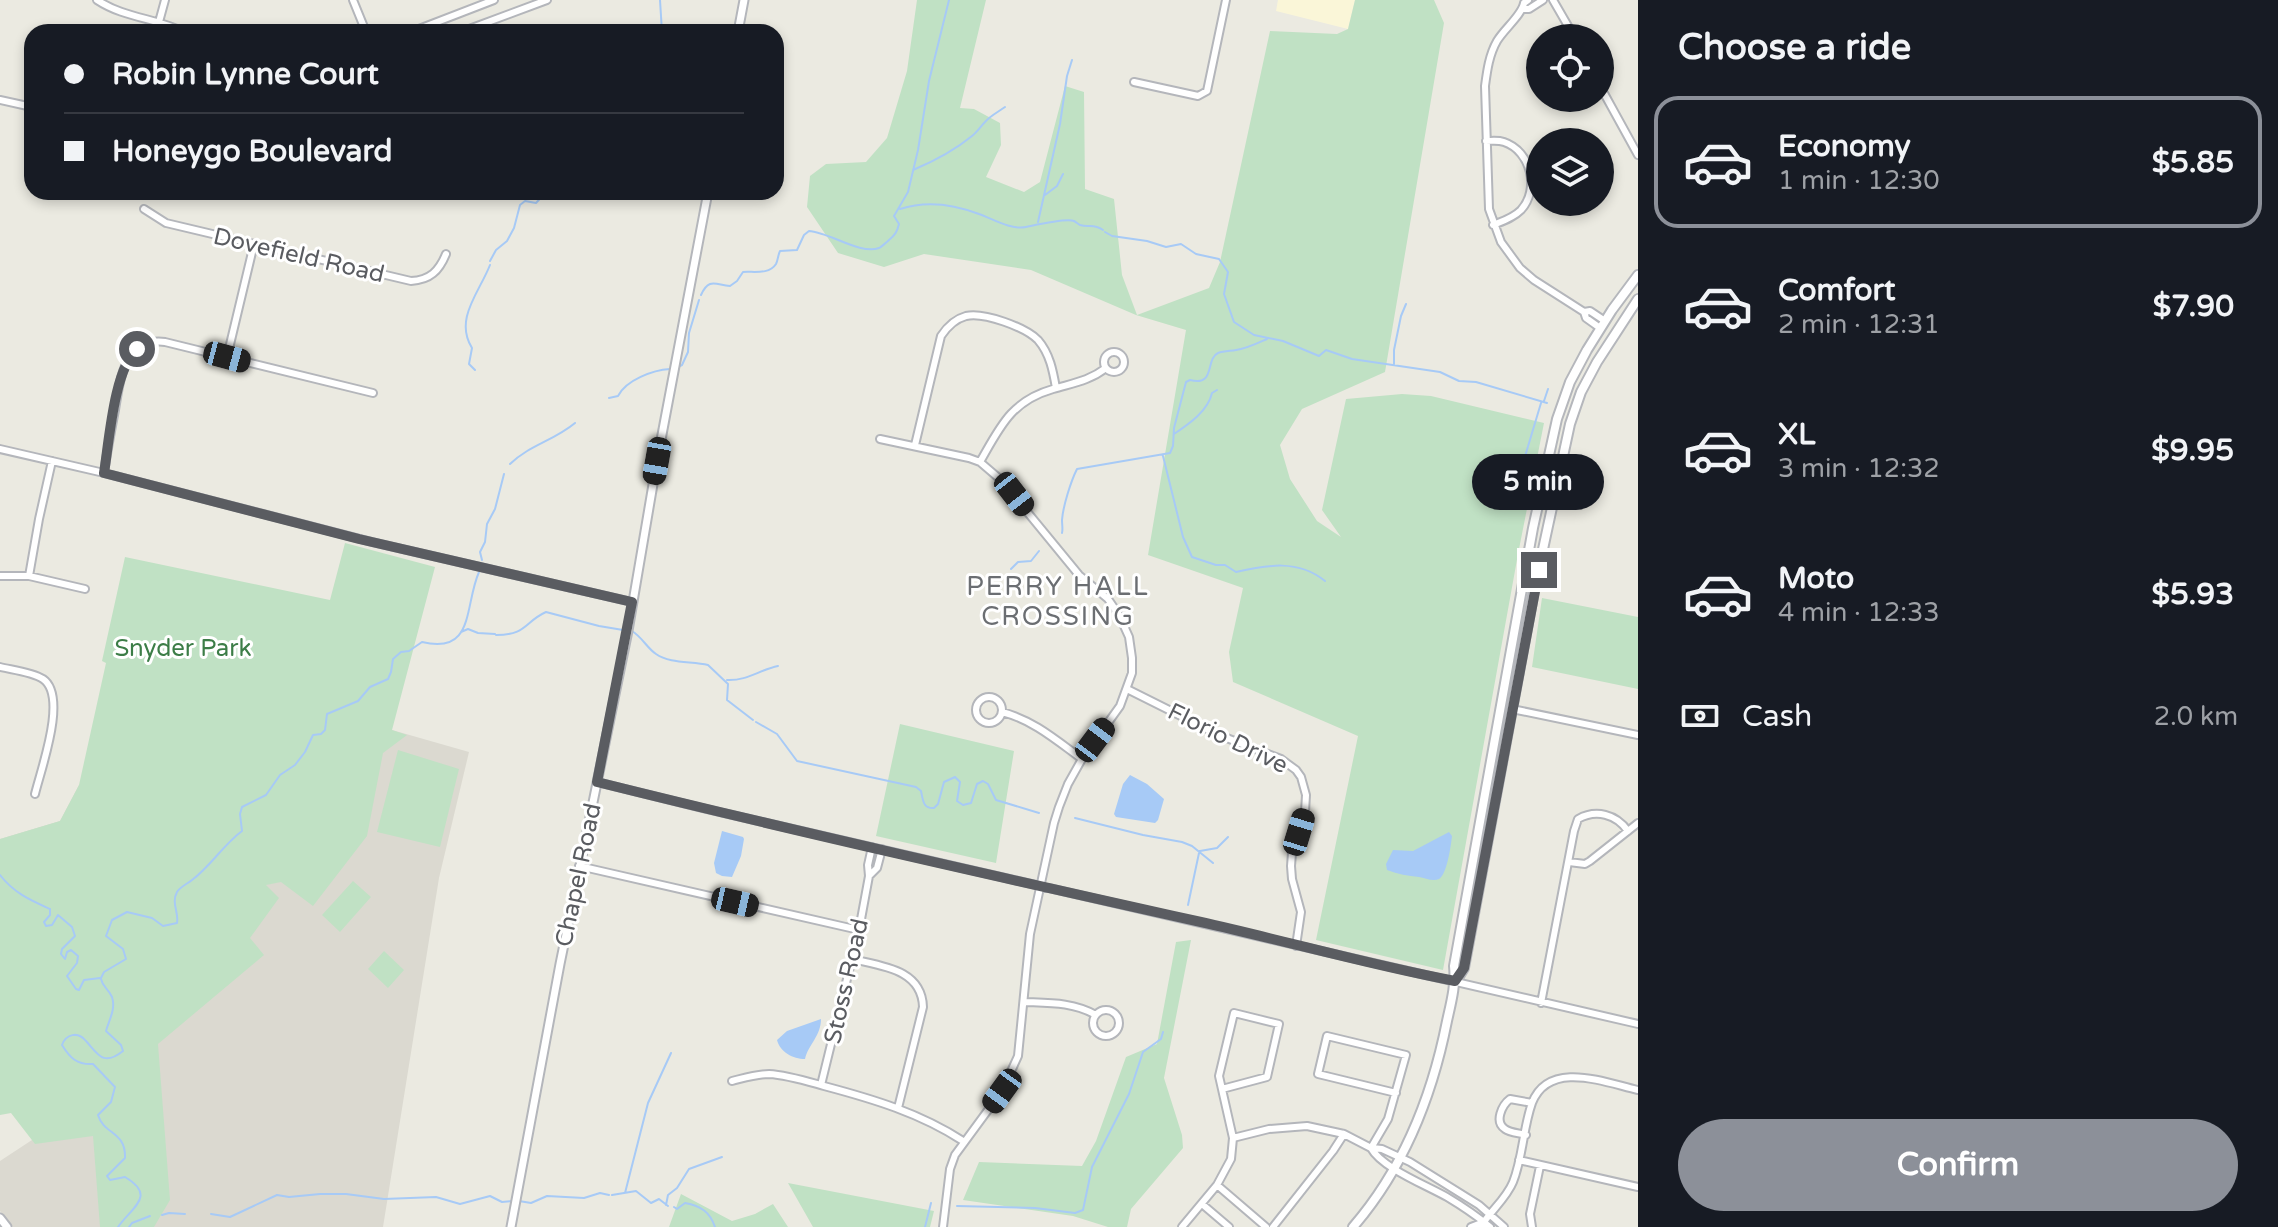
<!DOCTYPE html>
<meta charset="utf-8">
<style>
body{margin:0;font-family:"Varela Round",sans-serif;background:#242831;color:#f1f3f6;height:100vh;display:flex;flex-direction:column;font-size:30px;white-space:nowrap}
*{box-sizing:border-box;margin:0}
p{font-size:26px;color:#9ea1a6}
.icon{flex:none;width:44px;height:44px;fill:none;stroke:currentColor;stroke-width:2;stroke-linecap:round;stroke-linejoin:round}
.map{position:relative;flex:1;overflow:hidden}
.sheet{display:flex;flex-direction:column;background:#171b24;width:640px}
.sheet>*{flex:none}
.banner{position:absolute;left:24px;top:24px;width:760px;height:176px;border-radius:24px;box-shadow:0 4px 12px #0003;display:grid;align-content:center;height:176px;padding:0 40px;background:#171b24}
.controls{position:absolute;left:1526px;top:24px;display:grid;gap:16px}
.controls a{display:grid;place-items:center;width:88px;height:88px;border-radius:50%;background:#171b24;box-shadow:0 4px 12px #0003;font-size:40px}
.end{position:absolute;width:36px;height:36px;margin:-18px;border:10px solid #5a5c61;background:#fff;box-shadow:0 0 0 4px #fff}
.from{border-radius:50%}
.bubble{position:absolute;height:56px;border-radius:28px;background:#171b24;box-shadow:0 4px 12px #0003;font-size:26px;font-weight:800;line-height:56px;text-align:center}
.car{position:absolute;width:24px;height:48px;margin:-24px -12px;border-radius:10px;box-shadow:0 0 6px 2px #0007;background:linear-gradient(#222 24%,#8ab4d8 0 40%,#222 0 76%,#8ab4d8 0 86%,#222 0)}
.banner b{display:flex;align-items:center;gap:28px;height:76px;font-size:30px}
.banner b+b{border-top:2px solid #363941}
.banner i{width:20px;height:20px;background:#f1f3f6}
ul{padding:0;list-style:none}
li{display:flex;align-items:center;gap:24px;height:132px;margin:0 16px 12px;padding:0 24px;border:4px solid transparent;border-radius:24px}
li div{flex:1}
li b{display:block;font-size:30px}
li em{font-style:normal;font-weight:800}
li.selected{border-color:#8c9099}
li>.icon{width:72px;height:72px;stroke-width:1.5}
h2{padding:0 40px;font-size:36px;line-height:96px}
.pay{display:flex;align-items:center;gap:20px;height:88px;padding:0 40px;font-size:30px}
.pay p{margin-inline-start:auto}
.action{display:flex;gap:16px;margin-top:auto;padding:16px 40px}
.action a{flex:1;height:92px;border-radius:48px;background:#8c9099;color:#fff;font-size:32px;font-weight:800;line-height:92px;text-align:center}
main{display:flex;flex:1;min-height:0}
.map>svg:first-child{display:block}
.commercial{fill:#faf6d8}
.education{fill:#dbd9d0}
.green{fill:#c0e1c4}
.water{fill:#a7caf6}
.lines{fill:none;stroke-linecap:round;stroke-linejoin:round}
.stream{stroke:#a7caf6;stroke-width:2}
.minor-casing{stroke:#b4b6bb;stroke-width:10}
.tertiary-casing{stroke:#b4b6bb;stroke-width:11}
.secondary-casing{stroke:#b5b7bc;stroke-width:12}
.minor{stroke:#fff;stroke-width:6}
.tertiary{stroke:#fff;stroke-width:7}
.secondary{stroke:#fff;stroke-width:8}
.route{stroke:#5a5c61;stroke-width:10}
.labels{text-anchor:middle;stroke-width:6;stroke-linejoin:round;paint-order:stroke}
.street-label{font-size:24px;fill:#5a5c61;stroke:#fff}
.park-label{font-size:24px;fill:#3c7d47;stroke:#fff}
.neighbourhood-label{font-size:26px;letter-spacing:2px;fill:#6b6e72;stroke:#fff}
</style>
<main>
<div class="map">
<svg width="1638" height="1227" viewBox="0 0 1638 1227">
<rect width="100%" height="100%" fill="#ebeae1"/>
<path class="commercial" d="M1278 0H1355L1348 29 1276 11Z"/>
<path class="education" d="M392 730 469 752 439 878 383 1227H13L0 1211V1161L32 1140 0 839 60 821 79 785Z"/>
<path class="green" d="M917 0H986L960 108 974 109 1000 123 1001 145 986 177 1024 192 1040 182 1065 86 1084 92 1085 189 1114 199 1122 275 1137 315 1209 288 1220 262 1270 31 1337 34 1348 29 1355 0H1434L1444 23 1385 372 1302 409 1280 445 1290 479 1317 521 1341 537 1322 510 1346 399 1402 394 1431 396 1544 423 1518 554 1443 970 1316 940 1358 736 1233 682 1229 652 1243 588 1148 555 1186 330 1136 315 1031 270 924 254 884 267 838 253 807 207 810 176 826 164 866 162 887 138 907 71Z
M345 543 435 567 392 730 407 735 383 753 367 836 313 906 281 882 266 885 279 898 250 938 264 955 158 1044 170 1200 154 1227H100L93 1136 35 1144 11 1113 0 1115V839L60 821 79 785 106 663 102 661 125 557 330 600Z
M1542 598 1638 617V689L1532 667Z
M900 724 1014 751 996 863 876 836Z
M398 750 459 769 440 847 377 832Z
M353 881 371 897 340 932 322 915Z
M1191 940 1164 1078 1182 1135 1183 1148 1131 1209 1127 1227H1108L1073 1216 963 1200 979 1162 1082 1166 1096 1141 1126 1057 1157 1044 1176 942Z
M384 951 404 970 388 988 368 969Z
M788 1183 934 1211 930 1227H813Z
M681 1194 732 1221 755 1214 773 1204 788 1227H669Z"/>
<path class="water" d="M1130 775 1147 784 1164 799 1158 820 1155 823 1116 817 1114 814 1123 784Z
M722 831 743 837 744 839 741 856 732 877 722 876 716 873 714 863Z
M1449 832 1452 836C1451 845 1447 875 1439 879 1433 882 1425 878 1419 877 1408 876 1398 874 1387 870L1386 864 1393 850 1413 851Z
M821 1019C821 1036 808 1045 805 1059 793 1059 780 1052 777 1040L787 1031Z"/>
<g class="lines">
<path class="stream" d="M660 0 662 32
M913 170C932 162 955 150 972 136 977 132 981 126 985 122 990 116 998 112 1005 107
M1045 195 1057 186 1063 174
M900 209C927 200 953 204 979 214 993 219 1010 230 1026 227 1036 225 1066 218 1074 221 1076 222 1078 224 1080 225 1089 228 1093 223 1103 230
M1038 222 1060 124 1067 76 1072 60
M1105 232 1112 236 1147 241 1166 247 1181 244 1196 254 1219 259 1228 272 1224 294 1234 322 1254 335 1283 341 1319 356 1326 350 1352 359 1440 372 1459 381 1476 382 1547 403
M490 261 496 250 507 241 514 228 520 205 525 201 536 203 546 192
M701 295C709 277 716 285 730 286L737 281 743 272C753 271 769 275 776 264 778 260 778 255 780 251L797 250 804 235 809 231C829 232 860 255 879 248 880 248 888 241 889 240 895 235 897 232 899 224L894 216 908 192 918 150 929 81 949 0
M1394 364V350L1401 316 1406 304
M676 368 682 365 688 352 689 333 699 300
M475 370 469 364 472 348C454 319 479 293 490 265
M609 398 618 396C626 380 653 370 670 369
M1544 401 1548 389
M1174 434C1189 424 1208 411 1212 393L1217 390
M1163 456 1183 537 1192 557 1216 565H1225L1236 572C1267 565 1298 559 1325 581
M510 464C528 446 555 440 575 423
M1520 473 1541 403
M1062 533C1063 529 1062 525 1062 520 1063 506 1071 481 1077 469L1170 453 1173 446 1174 428 1186 382 1190 380C1216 387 1205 359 1218 353 1224 351 1231 351 1236 350 1246 349 1258 343 1267 339
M482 560 480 552 485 542 487 524 495 509 504 474
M1011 569 1018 562 1031 561 1039 551
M632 631C642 637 647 648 656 654 670 664 692 661 708 665L728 684 727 700 753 720
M461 632 468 629 478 633 495 634
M496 635C527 635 524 622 546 612L599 626 623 630
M727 680C747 681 759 670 778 666
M756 722 777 734 797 761 916 787 921 791C923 800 923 809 934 808L938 804 944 782 955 777 960 782 957 801 963 805 971 803 977 784 983 781 988 784 996 800 1039 813
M1075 818 1143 835 1182 842 1192 846 1213 863
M1200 851 1217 848 1228 837
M0 875C14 893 30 900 50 909V915L44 922 46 926 52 925 58 915 72 927 75 936 62 949 61 954 65 959 67 952 71 950 78 956 77 963 67 976 76 989 79 990 84 980 100 978
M1188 905 1199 853
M101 978 104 972 126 959 123 949 106 936 112 920 127 912 152 918 163 926 177 923C179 912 171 903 177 892 180 887 187 884 192 880 211 866 222 846 242 831L240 814 242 807 266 795 280 775 295 765 305 752 313 735 321 734 325 730 327 714 358 701 370 687 388 679 391 672 393 659 401 652 409 651 422 642C475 655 464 606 479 572
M101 979C103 988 108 988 112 997 116 1009 109 1020 106 1031L121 1045 123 1051C103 1067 98 1054 86 1041 78 1031 66 1034 62 1045 70 1058 77 1065 93 1064L115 1087 111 1102 98 1115C104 1135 126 1131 125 1158L107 1176 110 1180 125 1177C157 1196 132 1207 118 1227
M625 1193 648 1103 671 1053
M612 1195 636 1191 651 1203 659 1199 668 1206
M519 1201 531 1203 547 1196 584 1198 600 1193 609 1195
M666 1205 668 1195 677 1188 689 1169 722 1157
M957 1206 1035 1208 1075 1213 1083 1210 1092 1167 1129 1094 1143 1052 1161 1039 1163 1032
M674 1207 677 1209 685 1203C701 1206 710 1212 715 1227
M211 1214 230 1217 277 1195 289 1197 320 1194H346L384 1199 436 1197 460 1204 490 1196 502 1202 512 1201
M162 1215 169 1213 185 1214
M129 1227 132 1223 150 1216
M925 1227 931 1203"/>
<g class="minor-casing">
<path id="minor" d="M97 0C124 18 156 18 184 32
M353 0 366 32
M1528 0 1524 3C1522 15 1504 29 1497 41 1489 55 1487 71 1485 86L1489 209 1501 242 1520 268 1534 280 1584 312 1590 311 1605 321
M1553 0 1575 38
M1523 9H1529L1543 0
M159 22 165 0
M411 32 494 0
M461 32 547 0
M1134 82 1198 96 1207 91 1226 0
M1600 86 1638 155
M0 100 32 107
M1486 141C1492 141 1498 140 1504 142 1531 151 1540 189 1521 210 1513 218 1503 221 1493 225
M144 209 166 223 411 281C430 280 439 271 446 254
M1584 312 1586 318 1600 328
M1104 362a10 10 0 1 1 20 0a10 10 0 1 1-20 0Z
M227 357 254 244
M880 439 969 458 980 462 1001 480 1079 575 1108 599 1119 615 1129 637 1132 658V673L1120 706 1082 759 1068 784 1059 807 1054 823 1030 934 1018 1056 1002 1091 955 1155 950 1169 943 1227
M915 445 941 336C947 327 955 319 966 316 984 312 1025 327 1038 340 1050 354 1053 371 1056 388
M0 449 104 473 372 542 632 602
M980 462C1000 427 1011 401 1053 389 1073 383 1089 381 1106 368
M104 473C107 452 111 431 115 410 120 380 124 337 165 342L373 393
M0 576H29L85 589
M29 576 39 519 52 461
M0 667C13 670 32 672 43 679 68 696 41 769 35 794
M1127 689 1219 735 1281 759 1296 770 1301 777 1306 795 1305 812 1292 853 1291 866 1292 879 1301 912 1296 946
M976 710a13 13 0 1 1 26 0a13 13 0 1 1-26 0Z
M1512 709 1638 735
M1002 712C1033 720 1056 740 1082 759
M597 782 702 808 1638 1024
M1569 862 1585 864 1590 861 1638 823
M579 866 859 930
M869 876 877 868 882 849
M852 959C881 966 922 969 923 1007L898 1108
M1024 1002C1049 1003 1073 1002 1096 1015
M1541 1003 1574 831 1578 819C1596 809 1616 814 1628 831
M1093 1023a13 13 0 1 1 26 0a13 13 0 1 1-26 0Z
M732 1081C744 1078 756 1074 769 1074 787 1075 806 1081 824 1086 873 1099 920 1113 963 1141
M821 1085 859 930 869 876 868 865 872 847
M1526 1135C1520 1133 1510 1133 1505 1129 1494 1122 1502 1105 1510 1099L1532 1103
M1233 1138 1269 1129 1307 1126 1344 1134 1371 1148 1382 1149 1410 1162 1479 1205 1504 1227
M1371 1148 1388 1119 1406 1055 1327 1036 1318 1074 1396 1093
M1371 1148C1382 1168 1426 1185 1447 1197 1462 1206 1477 1216 1490 1227
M1519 1160 1638 1187
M1217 1185 1266 1227
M1202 1204 1229 1227
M1182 1227 1217 1185 1231 1159 1233 1138 1219 1076 1234 1013 1279 1024 1267 1077 1222 1089
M1273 1227 1333 1151 1344 1134
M1471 1227 1484 1222
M1482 1227 1484 1222C1493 1209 1507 1197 1513 1182 1523 1157 1523 1128 1532 1103 1549 1059 1606 1083 1638 1090
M1532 1227 1530 1214 1540 1166"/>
</g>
<g class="tertiary-casing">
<path id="tertiary" d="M738 32 744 0
M0 1218 7 1227
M511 1227 560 964 628 631 657 461 708 192"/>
</g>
<g class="secondary-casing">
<path id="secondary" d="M1456 981 1464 968 1534 591 1570 424 1581 392 1597 362 1638 299
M1353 1227C1404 1168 1432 1097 1447 1021 1451 1003 1456 985 1454 966L1533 528 1557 419 1570 382 1587 350 1612 310 1638 275"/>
</g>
<use href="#minor" class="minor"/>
<use href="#tertiary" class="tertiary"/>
<use href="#secondary" class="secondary"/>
</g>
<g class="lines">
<path class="route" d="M137 349C114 369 109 442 104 473L359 539 632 602 597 782C798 832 999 877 1201 922 1286 941 1370 965 1455 981L1464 968 1539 570"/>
</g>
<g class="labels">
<g class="street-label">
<text transform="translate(299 255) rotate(13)" y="8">Dovefield Road</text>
<text transform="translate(1228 738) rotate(26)" y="8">Florio Drive</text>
<text transform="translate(578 875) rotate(-78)" y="8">Chapel Road</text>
<text transform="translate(846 981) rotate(-77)" y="8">Stoss Road</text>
</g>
<g class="park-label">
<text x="183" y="656">Snyder Park</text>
</g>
<g class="neighbourhood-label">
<text x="1058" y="595">PERRY HALL<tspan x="1058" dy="30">CROSSING</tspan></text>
</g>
</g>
</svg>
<div class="controls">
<a><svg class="icon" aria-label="locate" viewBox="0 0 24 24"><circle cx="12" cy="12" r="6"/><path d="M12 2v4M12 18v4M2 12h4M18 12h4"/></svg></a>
<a><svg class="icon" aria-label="layers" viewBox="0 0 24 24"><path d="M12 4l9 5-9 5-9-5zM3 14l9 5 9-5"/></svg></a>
</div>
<i class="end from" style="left:137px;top:349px"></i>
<i class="end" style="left:1539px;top:570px"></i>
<div class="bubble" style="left:1472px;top:454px;width:132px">5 min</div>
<i class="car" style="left:227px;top:357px;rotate:105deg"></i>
<i class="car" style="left:657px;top:461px;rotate:190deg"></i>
<i class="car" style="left:1014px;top:494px;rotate:142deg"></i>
<i class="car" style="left:1095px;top:740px;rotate:37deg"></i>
<i class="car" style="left:1299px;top:832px;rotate:17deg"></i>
<i class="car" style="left:735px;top:902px;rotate:103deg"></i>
<i class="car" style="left:1002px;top:1091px;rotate:216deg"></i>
<div class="banner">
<b><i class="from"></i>Robin Lynne Court</b>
<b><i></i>Honeygo Boulevard</b>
</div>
</div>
<section class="sheet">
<h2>Choose a ride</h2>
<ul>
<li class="selected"><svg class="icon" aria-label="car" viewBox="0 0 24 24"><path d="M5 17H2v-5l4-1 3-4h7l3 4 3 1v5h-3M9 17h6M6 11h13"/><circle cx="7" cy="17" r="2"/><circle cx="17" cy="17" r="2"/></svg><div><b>Economy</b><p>1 min · 12:30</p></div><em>$5.85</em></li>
<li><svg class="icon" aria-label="car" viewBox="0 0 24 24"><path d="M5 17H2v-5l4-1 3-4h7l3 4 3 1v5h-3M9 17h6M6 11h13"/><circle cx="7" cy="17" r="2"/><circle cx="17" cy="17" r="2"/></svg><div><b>Comfort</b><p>2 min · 12:31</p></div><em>$7.90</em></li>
<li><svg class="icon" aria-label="car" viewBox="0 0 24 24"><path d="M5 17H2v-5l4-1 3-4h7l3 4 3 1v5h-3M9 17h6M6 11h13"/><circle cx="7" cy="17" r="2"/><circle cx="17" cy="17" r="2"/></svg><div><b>XL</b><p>3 min · 12:32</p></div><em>$9.95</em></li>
<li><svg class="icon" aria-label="car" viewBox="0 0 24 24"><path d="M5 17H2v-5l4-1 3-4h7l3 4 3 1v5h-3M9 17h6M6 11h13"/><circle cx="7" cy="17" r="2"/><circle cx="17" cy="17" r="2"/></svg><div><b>Moto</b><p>4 min · 12:33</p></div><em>$5.93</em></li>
</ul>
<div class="pay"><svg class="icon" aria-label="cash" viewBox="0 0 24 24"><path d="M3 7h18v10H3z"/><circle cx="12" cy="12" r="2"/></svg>Cash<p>2.0 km</p></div>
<div class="action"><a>Confirm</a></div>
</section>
</main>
